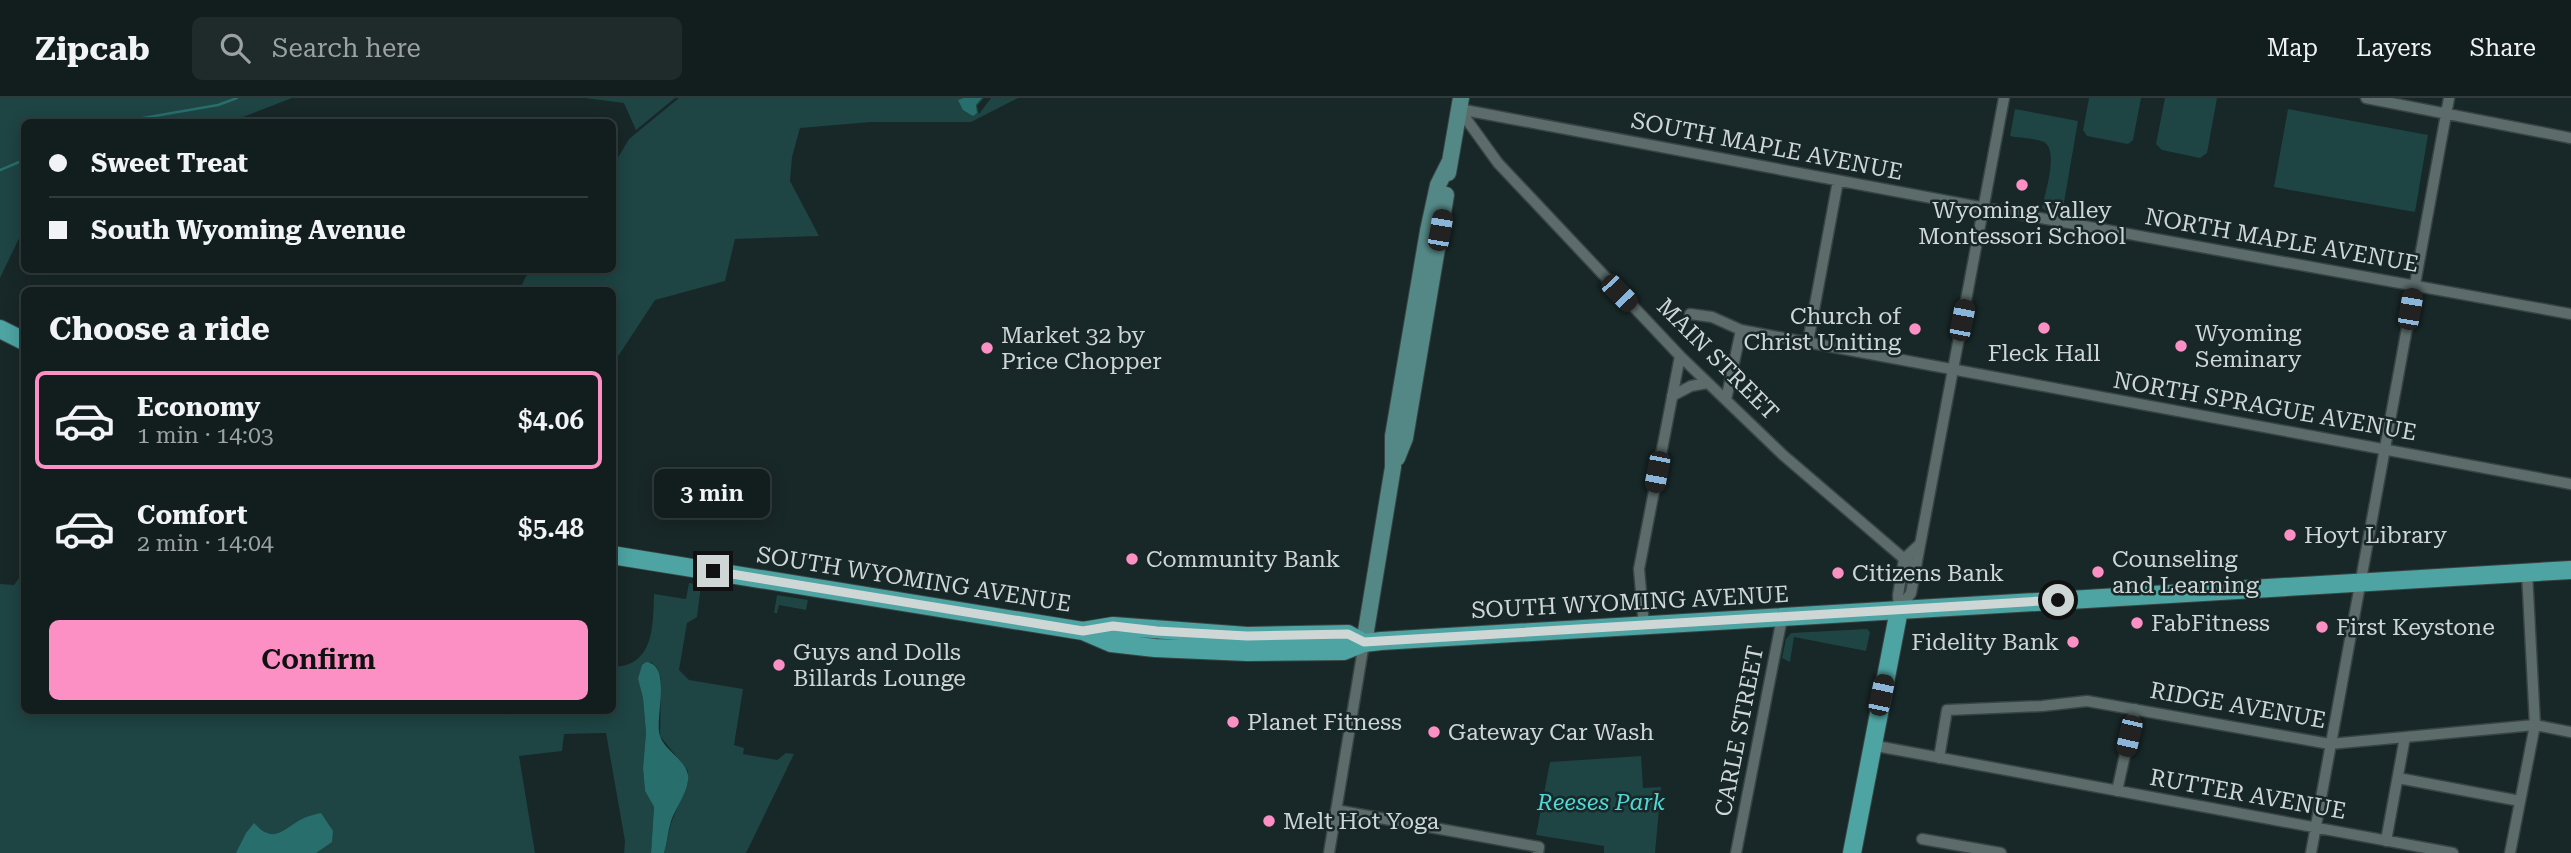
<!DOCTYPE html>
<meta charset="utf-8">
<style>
body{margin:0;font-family:"Roboto Serif",serif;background:#1f2a2a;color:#f1f3f6;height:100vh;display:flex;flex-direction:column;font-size:26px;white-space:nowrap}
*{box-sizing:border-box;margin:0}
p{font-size:23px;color:#9ca2a4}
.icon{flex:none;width:38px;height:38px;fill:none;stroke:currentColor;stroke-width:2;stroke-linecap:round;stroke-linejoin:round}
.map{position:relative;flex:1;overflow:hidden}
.panel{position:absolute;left:21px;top:189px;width:595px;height:427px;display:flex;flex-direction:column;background:#121d1d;border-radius:10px;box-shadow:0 4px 18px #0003,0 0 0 2px #313b3b}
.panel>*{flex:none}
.top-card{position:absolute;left:21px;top:21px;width:595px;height:154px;border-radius:10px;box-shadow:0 4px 18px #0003,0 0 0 2px #313b3b;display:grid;align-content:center;height:154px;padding:0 28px;background:#121d1d}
.end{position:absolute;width:32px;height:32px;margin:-16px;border:9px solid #ced7d6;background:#111;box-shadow:0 0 0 4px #111}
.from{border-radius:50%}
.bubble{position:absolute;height:49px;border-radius:10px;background:#121d1d;box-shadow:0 4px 18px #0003,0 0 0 2px #313b3b;font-size:23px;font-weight:600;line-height:49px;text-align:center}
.car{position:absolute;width:21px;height:42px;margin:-21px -10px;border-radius:9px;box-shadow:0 0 5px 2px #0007;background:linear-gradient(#222 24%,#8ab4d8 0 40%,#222 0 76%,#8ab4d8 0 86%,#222 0)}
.top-card b{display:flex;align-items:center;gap:24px;height:66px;font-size:26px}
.top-card b+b{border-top:2px solid #313b3b}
.top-card i{width:18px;height:18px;background:#f1f3f6}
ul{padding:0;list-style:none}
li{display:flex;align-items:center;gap:21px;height:98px;margin:0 14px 10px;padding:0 14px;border:4px solid transparent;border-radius:10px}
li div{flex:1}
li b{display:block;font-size:26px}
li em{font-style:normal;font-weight:600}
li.active{border-color:#fc8fc3}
li>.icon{width:63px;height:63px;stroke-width:1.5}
h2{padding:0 28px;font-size:32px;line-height:84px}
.action{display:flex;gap:14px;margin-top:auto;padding:14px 28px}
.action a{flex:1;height:80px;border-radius:10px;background:#fc8fc3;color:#111;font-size:28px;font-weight:600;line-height:80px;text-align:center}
header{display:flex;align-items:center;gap:42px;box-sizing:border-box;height:98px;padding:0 35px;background:#121d1d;border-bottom:2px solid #313b3b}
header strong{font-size:33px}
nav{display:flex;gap:38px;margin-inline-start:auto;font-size:24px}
.search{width:490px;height:63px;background:#1f2a2a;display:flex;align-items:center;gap:18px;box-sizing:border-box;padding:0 24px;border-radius:10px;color:#9ca2a4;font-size:26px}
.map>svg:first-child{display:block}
.green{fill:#1e4443}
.water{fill:#286e6c}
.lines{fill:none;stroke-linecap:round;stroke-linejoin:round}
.stream{stroke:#286e6c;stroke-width:2.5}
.street-casing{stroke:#384443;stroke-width:13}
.secondary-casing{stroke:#384443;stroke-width:18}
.primary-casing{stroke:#384443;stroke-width:20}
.street{stroke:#5b6c6b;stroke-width:10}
.secondary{stroke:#548886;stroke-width:16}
.primary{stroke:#4da4a2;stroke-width:18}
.route{stroke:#ced7d6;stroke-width:9}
.poi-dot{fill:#fc8fc3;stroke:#182727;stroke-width:2.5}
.labels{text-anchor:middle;stroke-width:5;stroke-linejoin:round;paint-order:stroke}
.street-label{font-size:23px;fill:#ced7d6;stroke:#182727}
.poi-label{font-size:23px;fill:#ced7d6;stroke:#182727;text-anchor:start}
.park-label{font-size:23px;font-style:italic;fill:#51d8d5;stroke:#182727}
</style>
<header>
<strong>Zipcab</strong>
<div class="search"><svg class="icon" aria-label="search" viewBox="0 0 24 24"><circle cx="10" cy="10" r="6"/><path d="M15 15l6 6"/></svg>Search here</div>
<nav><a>Map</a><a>Layers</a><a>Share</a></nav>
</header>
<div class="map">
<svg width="2571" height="755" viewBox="0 0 2571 755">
<rect width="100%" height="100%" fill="#182727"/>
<path class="green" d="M0 0H292L230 24H24V130L0 180Z
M585 0H675L636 32 624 5Z
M679 0H963L959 2 976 7 982 0H984L977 8 979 16 991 0H1018L971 24H871L800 30 792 59 790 83 819 138 735 141 725 183 655 202 613 266 612 192H519C522 188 524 181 527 177 537 167 597 172 612 172L613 68 629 41Z
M2089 0H2141L2133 42 2128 46 2087 38 2083 32Z
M2165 0H2217L2207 55 2200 60 2162 52 2156 46Z
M2015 11 2078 23 2061 122 2042 110C2045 95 2059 53 2044 44 2035 40 2019 40 2010 38Z
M2288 11 2428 37 2415 114 2274 89Z
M24 473V612H503L505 619 504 613 612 612 613 569C654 568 653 528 654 496L686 501 689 485 701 487 697 519 687 525 679 572 689 582 743 591 734 647 744 650 743 656 777 662 786 655 794 656 746 755H664L671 725 688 684V673L660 638 661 581 657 570 651 564 638 581 643 600 646 635 643 670 645 693 654 709 651 755H624L625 743 606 635 564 636 562 653 519 658 535 755H0V486L14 487Z
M777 497 808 502 806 512 779 507 777 515H774Z
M1867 531 1870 534 1866 553 1794 539 1790 564 1782 560 1786 541 1791 535Z
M1641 658 1643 690 1661 689 1655 755H1604V748L1536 737 1550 664Z"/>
<path class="water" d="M963 0H982L976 7 977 15 973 18 963 12 958 2Z
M646 564C673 567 654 621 660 638 665 654 691 664 688 683 686 696 676 710 671 723 668 733 667 745 664 755H651L654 709 645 693 643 670 646 635 643 600 638 581 642 567Z
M321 715 333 733 332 744 316 755H236L246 735 254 725C275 748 283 730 304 720 309 718 315 716 321 715Z"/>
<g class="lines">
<path class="stream" d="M120 24 218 7 237 0
M0 72 24 62"/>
<g class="street-casing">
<path id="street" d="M2366 0 2571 40
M1459 11 1985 110 2571 216
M1459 11 1498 65 1680 258 1783 357 1916 471
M1690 216 1712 219 1741 232 2571 386
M1808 244 1838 83
M1672 298 1691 288 1708 285
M1726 302 1741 232
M1899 512 1911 495 2004 0
M1899 512 1898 497 1904 461 1920 446
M1644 528 1639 471 1680 258
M1871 647 2453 755
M1939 660 1947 612 2042 608 2087 603 2330 646 2535 627 2571 634
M2398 680 2520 703
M2117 693 2135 611
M1336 712 1539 749 1538 755
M1922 741 2001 755
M2386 743 2405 639
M1329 755 1364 545
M1736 755 1782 520
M2311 755 2449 0
M2510 755 2535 627 2527 475"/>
</g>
<g class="secondary-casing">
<path id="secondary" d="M1448 75 1461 0
M1397 360 1405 340 1446 97
M1364 545 1393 369V338L1428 133 1438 87 1449 65"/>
</g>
<g class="primary-casing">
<path id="primary" d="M0 231 24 243
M612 457 1083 533 1111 545 1155 550 1247 554 1344 553 1364 545 1381 543 2571 472
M1083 533 1113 528 1247 538 1348 536 1364 545
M1852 755 1899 512"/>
</g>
<use href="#street" class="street"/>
<use href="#secondary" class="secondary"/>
<use href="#primary" class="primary"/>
</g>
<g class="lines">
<path class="route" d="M713 473 1083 533 1113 528 1157 533 1247 538 1348 536 1364 544 2058 502"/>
</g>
<g class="poi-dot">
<circle cx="2022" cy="87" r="7"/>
<circle cx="2044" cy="230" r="7"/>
<circle cx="1915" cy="231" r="7"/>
<circle cx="2181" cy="248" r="7"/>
<circle cx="987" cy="250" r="7"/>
<circle cx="2290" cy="437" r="7"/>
<circle cx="1132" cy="461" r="7"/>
<circle cx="2098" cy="474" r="7"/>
<circle cx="1838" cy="475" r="7"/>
<circle cx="2137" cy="525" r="7"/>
<circle cx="2322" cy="529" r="7"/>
<circle cx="2073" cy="544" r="7"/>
<circle cx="779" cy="567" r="7"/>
<circle cx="1233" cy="624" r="7"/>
<circle cx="1434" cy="634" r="7"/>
<circle cx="1269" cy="723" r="7"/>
</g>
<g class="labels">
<g class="street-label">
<text transform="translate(1767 48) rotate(11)" y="8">SOUTH MAPLE AVENUE</text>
<text transform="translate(2282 142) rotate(10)" y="8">NORTH MAPLE AVENUE</text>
<text transform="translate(1718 261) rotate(45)" y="8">MAIN STREET</text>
<text transform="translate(2265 308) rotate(10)" y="8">NORTH SPRAGUE AVENUE</text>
<text transform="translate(914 481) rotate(9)" y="8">SOUTH WYOMING AVENUE</text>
<text transform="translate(1630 504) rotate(-3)" y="8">SOUTH WYOMING AVENUE</text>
<text transform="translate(2238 607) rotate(10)" y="8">RIDGE AVENUE</text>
<text transform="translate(1739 633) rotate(-79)" y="8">CARLE STREET</text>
<text transform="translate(2248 696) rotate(10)" y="8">RUTTER AVENUE</text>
</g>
<g class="poi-label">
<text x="2022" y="120" text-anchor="middle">Wyoming Valley<tspan x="2022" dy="26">Montessori School</tspan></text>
<text x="1901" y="226" text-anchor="end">Church of<tspan x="1901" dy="26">Christ Uniting</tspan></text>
<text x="2195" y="243">Wyoming<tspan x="2195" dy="26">Seminary</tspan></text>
<text x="1001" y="245">Market 32 by<tspan x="1001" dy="26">Price Chopper</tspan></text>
<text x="2044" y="263" text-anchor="middle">Fleck Hall</text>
<text x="2304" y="445">Hoyt Library</text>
<text x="1146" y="469">Community Bank</text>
<text x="2112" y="469">Counseling<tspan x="2112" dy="26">and Learning</tspan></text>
<text x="1852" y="483">Citizens Bank</text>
<text x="2151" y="533">FabFitness</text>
<text x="2336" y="537">First Keystone</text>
<text x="2059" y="552" text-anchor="end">Fidelity Bank</text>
<text x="793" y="562">Guys and Dolls<tspan x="793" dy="26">Billards Lounge</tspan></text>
<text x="1247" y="632">Planet Fitness</text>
<text x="1448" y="642">Gateway Car Wash</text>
<text x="1283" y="731">Melt Hot Yoga</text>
</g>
<g class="park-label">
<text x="1601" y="712">Reeses Park</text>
</g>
</g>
</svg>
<i class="end from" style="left:2058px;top:502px"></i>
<i class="end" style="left:713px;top:473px"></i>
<div class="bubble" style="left:654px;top:371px;width:116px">3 min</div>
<i class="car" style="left:1440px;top:132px;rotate:10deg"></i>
<i class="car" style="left:1619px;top:195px;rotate:136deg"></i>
<i class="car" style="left:2410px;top:211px;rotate:10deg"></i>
<i class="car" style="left:1962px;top:222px;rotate:11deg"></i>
<i class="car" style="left:1657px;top:374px;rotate:191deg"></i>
<i class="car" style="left:1881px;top:597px;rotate:12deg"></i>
<i class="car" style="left:2129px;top:638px;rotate:193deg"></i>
<div class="top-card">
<b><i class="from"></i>Sweet Treat</b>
<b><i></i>South Wyoming Avenue</b>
</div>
<section class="panel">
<h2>Choose a ride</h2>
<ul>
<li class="active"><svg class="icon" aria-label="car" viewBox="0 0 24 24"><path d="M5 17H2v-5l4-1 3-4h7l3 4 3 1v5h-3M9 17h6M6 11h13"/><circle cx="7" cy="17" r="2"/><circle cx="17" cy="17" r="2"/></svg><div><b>Economy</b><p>1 min · 14:03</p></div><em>$4.06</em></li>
<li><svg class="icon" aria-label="car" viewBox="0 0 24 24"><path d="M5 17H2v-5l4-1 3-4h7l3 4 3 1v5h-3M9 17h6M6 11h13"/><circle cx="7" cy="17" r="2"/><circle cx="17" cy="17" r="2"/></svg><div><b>Comfort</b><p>2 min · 14:04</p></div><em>$5.48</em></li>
</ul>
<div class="action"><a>Confirm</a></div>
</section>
</div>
